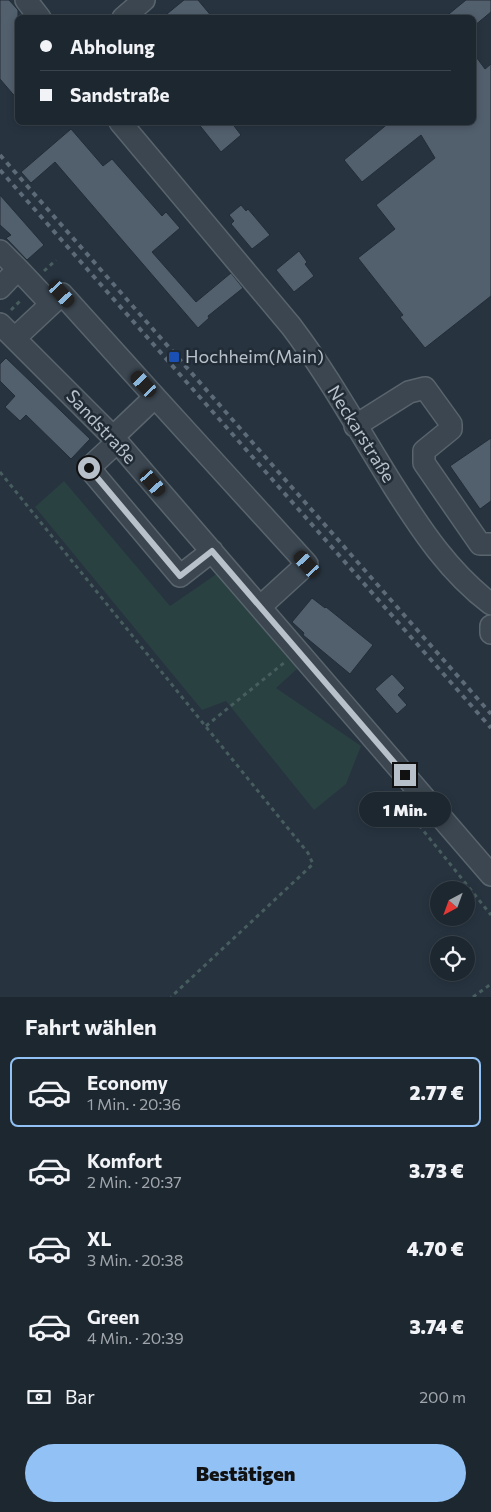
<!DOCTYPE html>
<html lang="de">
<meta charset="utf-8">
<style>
body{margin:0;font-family:Commissioner,sans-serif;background:#2a333c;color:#f1f3f6;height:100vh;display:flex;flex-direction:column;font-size:19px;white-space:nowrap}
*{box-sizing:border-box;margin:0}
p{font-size:16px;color:#a0a5ab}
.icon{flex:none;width:28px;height:28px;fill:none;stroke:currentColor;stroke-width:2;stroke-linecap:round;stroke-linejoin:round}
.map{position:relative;height:997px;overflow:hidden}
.sheet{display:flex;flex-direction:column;background:#1d2730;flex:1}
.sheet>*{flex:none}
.top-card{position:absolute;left:15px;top:15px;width:461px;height:110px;border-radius:8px;box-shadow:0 2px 8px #0003,0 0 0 1px #3b444c;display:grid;align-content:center;height:110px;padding:0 25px;background:#1d2730}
.needle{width:32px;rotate:221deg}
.buttons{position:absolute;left:430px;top:881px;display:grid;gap:10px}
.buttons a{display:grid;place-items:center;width:45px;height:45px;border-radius:50%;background:#1d2730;box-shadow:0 2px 8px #0003,0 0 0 1px #3b444c;font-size:25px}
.end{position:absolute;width:22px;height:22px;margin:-11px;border:6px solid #b8c1ca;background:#111;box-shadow:0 0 0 2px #111}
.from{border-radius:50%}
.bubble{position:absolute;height:35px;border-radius:18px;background:#1d2730;box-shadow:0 2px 8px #0003,0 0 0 1px #3b444c;font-size:16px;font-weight:800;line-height:35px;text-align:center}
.car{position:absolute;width:15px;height:30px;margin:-15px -8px;border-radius:6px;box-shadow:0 0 4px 1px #0007;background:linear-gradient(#222 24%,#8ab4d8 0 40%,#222 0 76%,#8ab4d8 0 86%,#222 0)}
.top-card b{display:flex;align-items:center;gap:18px;height:48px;font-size:19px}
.top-card b+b{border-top:1px solid #3b444c}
.top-card i{width:12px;height:12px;background:#f1f3f6}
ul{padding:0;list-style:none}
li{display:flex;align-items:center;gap:15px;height:70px;margin:0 10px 8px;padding:0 15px;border:2px solid transparent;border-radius:8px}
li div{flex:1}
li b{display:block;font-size:19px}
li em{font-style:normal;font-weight:800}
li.selected{border-color:#92c1f5}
li>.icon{width:45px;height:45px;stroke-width:1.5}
h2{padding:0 25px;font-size:22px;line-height:60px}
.pay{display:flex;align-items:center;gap:12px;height:55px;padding:0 25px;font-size:19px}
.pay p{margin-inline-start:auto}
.cta{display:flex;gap:10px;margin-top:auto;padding:10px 25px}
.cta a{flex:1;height:58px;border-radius:30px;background:#92c1f5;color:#111;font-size:20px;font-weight:800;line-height:58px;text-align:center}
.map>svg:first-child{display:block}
.green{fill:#294141}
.building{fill:#525f6d;stroke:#222d37}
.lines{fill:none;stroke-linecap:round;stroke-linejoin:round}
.minor-casing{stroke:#59646d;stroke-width:24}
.path{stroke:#475d5e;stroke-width:3;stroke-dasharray:4 4;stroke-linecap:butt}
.minor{stroke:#3b4650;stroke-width:21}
.rail{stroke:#5d6a77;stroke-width:4;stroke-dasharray:5 5;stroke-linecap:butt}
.route{stroke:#b8c1ca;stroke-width:6}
.transit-dot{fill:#1a4fb4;stroke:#202b35;stroke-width:2}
.labels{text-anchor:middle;stroke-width:5;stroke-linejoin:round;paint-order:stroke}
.poi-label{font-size:18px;fill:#b8c1ca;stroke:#202b35;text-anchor:start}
.street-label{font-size:18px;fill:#b8c1ca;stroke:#202b35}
</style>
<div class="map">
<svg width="491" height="997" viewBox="0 0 491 997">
<rect width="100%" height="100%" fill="#273440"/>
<path class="green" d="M64 481 170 606 218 573 298 668 276 688 361 746 346 784 314 810 226 701 202 710 35 507Z"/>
<path class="building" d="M0 0H9L18 10V100L0 79Z
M184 0H198L213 18H162Z
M466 0H491V12L474 26V18H444Z
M474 54 485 69 491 64V296L425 348 400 317 403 315 358 258 395 229 376 205 435 158 421 135 362 182 344 160 390 122H474Z
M197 122H231L241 135 221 152Z
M71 129 103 166 112 159 162 216 166 212 180 228 152 252 196 302 231 273 243 288 208 316 209 318 198 328 55 162 31 183 21 172Z
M0 195 44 245 27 260 6 238 11 235 0 225Z
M241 205 246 211 248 209 270 235 252 249 231 224 234 221 229 215Z
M299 251 307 262 305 264 314 276 294 292 276 270Z
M6 358 90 439 71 459 26 415 20 421 5 407 15 396 0 381V364Z
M491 438V501L480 509 450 466Z
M312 598 325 608 326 607 373 645 350 674 303 635 304 633 292 622Z
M392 674 405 688 398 695 407 705 397 714 375 689Z"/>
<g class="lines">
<g class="minor-casing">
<path id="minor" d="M26 0 40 18
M123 18 144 0
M120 122 291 326C329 376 360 433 394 487 422 531 449 572 491 604
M0 251 18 269
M0 288 18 269 51 304
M0 324 113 437 491 875
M15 338 62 294 155 397 113 437
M155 397 307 564 260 607
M355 426 409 392 425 388 451 424V429L424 451V463L480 544H491
M117 442 89 468 180 576 212 551
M491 626V633"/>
</g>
<path class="path" d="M44 271 56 260
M11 310 22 299
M0 472 308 853 313 864 171 997
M206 726 285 662
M394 794 491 915
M473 997 491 984"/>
<use href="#minor" class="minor"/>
<path class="rail" d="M0 155 491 714
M0 170 491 728"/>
</g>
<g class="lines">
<path class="route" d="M89 468 180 576 212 551 405 775"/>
</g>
<rect class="transit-dot" x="168" y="351" width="12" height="12" rx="2.5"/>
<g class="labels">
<g class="poi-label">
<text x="185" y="363">Hochheim(Main)</text>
</g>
<g class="street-label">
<text transform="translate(101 427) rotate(47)" y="6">Sandstraße</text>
<text transform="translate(361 434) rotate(58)" y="6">Neckarstraße</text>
</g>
</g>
</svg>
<div class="buttons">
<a><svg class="needle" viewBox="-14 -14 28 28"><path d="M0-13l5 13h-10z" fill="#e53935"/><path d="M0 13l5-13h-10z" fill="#a0a5ab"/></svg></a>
<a><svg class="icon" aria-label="locate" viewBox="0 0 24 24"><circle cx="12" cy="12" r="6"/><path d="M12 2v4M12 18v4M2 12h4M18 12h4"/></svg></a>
</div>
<i class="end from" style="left:89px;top:468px"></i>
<i class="end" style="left:405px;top:775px"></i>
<div class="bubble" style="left:359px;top:792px;width:92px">1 Min.</div>
<i class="car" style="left:62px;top:294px;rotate:138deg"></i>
<i class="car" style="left:144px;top:384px;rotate:317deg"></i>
<i class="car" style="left:153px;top:483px;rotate:139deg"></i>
<i class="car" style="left:307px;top:564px;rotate:318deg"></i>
<div class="top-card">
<b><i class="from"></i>Abholung</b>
<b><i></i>Sandstraße</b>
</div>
</div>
<section class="sheet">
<h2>Fahrt wählen</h2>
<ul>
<li class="selected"><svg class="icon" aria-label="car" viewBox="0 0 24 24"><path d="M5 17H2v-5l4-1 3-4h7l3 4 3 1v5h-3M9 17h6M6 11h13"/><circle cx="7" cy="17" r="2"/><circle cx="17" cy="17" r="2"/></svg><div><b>Economy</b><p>1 Min. · 20:36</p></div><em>2.77 €</em></li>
<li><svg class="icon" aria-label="car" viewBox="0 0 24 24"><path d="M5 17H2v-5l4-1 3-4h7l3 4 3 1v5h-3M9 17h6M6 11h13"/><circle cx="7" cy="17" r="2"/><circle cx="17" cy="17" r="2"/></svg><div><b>Komfort</b><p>2 Min. · 20:37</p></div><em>3.73 €</em></li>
<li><svg class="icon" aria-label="car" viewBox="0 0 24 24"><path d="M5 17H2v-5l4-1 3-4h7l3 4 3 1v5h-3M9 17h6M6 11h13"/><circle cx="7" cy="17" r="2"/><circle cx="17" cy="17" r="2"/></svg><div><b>XL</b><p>3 Min. · 20:38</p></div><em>4.70 €</em></li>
<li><svg class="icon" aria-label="car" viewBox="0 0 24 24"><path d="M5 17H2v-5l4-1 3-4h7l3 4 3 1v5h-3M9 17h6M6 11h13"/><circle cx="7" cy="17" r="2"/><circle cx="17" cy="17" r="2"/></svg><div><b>Green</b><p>4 Min. · 20:39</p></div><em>3.74 €</em></li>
</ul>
<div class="pay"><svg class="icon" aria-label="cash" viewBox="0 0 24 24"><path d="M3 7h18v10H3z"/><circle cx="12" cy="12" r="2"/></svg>Bar<p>200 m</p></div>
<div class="cta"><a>Bestätigen</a></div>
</section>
